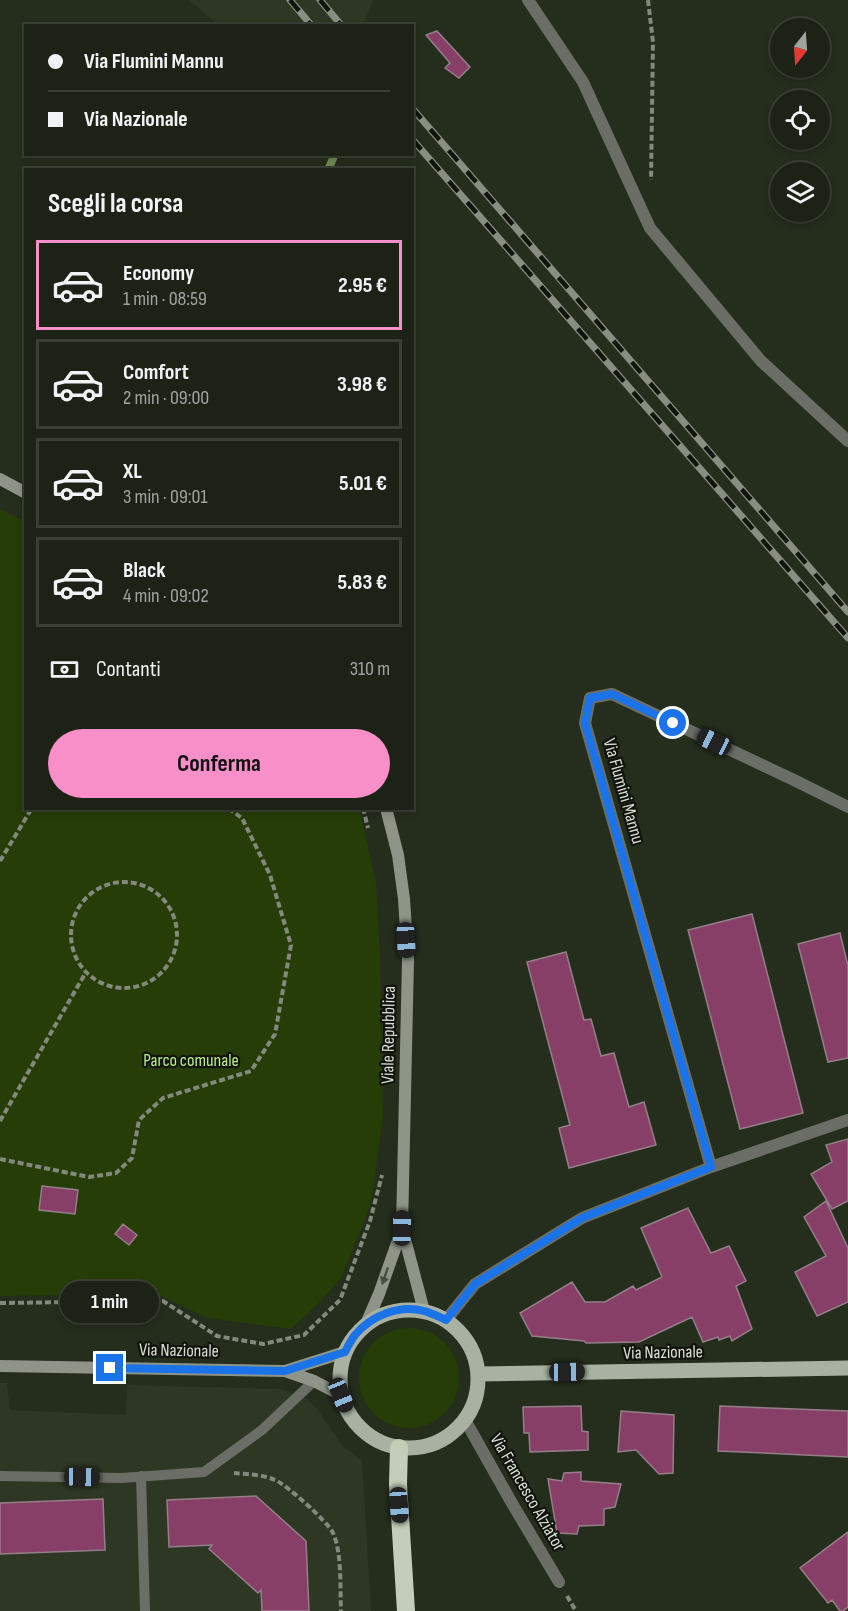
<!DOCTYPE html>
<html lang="it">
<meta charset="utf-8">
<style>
body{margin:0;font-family:"Sofia Sans Condensed",sans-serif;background:#292f23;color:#f1f3f6;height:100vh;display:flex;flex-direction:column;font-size:22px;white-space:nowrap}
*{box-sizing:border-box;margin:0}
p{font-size:20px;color:#a0a4a1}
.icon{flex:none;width:33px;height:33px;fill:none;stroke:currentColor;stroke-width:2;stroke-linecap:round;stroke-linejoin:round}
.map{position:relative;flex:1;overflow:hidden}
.side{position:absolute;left:24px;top:168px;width:390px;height:642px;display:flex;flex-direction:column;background:#1c2216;border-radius:0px;box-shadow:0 3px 9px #0003,0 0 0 2px #3a3f35}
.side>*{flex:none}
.top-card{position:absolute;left:24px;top:24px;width:390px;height:132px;border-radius:0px;box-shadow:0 3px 9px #0003,0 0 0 2px #3a3f35;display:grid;align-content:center;height:132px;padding:0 24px;background:#1c2216}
.needle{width:39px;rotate:197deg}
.fabs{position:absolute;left:770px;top:18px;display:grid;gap:12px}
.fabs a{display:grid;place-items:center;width:60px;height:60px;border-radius:50%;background:#1c2216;box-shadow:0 3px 9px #0003,0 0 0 2px #3a3f35;font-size:30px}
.end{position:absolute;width:27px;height:27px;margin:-14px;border:8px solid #1a73e8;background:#fff;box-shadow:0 0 0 3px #fff}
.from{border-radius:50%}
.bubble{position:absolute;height:42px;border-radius:21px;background:#1c2216;box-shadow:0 3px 9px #0003,0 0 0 2px #3a3f35;font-size:20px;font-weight:700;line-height:42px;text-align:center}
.car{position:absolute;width:18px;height:36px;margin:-18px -9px;border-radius:8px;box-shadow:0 0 4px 2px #0007;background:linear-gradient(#222 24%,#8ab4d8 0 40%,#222 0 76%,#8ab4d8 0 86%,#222 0)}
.top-card b{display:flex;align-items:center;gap:21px;height:57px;font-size:22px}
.top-card b+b{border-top:2px solid #3a3f35}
.top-card i{width:15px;height:15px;background:#f1f3f6}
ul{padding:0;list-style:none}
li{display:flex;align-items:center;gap:18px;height:90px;margin:0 12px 9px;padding:0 12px;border:3px solid #3a3f35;border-radius:0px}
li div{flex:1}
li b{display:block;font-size:22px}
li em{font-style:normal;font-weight:700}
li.on{border-color:#f98fc9}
li>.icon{width:54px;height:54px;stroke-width:1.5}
h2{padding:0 24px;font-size:27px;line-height:72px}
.pay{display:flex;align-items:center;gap:15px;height:66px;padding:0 24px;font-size:22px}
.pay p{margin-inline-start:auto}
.primary-button{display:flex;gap:12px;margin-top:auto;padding:12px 24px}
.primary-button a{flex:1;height:69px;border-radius:36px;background:#f98fc9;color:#111;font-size:24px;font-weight:700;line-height:69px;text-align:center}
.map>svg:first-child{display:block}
.built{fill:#2d3723}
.green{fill:#263d07}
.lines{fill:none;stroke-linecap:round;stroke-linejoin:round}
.stream{stroke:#708a50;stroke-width:8}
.building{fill:#873f68;stroke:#947f89;stroke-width:1.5}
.path{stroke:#83897c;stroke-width:4;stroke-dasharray:6 3;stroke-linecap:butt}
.lane{stroke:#6a6e66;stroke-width:10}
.street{stroke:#6a6e66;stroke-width:12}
.secondary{stroke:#8e9488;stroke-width:12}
.primary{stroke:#a9b2a2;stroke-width:15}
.highway{stroke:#c3cdb9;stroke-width:18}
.rail-casing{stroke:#888e81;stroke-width:7}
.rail{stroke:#10140d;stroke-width:4.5;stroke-dasharray:14;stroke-linecap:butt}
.oneway{fill:#494e44}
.route{stroke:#1a73e8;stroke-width:8}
.labels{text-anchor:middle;stroke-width:4.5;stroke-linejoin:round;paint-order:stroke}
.street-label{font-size:18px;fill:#dadfd5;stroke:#10140d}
.park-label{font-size:18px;fill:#bbed87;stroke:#10140d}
</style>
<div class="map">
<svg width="848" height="1611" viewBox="0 0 848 1611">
<rect width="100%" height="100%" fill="#252d1d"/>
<path class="built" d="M189 0H373L363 25 219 26Z
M0 1383H7L10 1410 126 1415 127 1385 281 1389 306 1398 317 1409 342 1445 362 1461 371 1611H0Z"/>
<path class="green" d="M0 509 25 522 26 808H358L361 815 376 884 380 954 383 1117 371 1204 342 1277 319 1303 291 1329 207 1318 157 1294 0 1296Z
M359 1378a50 50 0 1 1 100 0a50 50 0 1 1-100 0Z"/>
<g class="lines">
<path class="stream" d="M328 170 335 154"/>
</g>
<path class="building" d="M437 31 470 67 459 78 445 68 450 63 426 35Z
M752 914 803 1113 740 1129 688 930Z
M840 933 848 966V1058L828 1062 798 944Z
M566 952 584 1020 591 1019 601 1056 614 1053 629 1107 644 1102 656 1145 569 1168 559 1128 570 1125 527 962Z
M848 1139V1201L832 1209 811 1174 832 1162 826 1145Z
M42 1186 78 1190 75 1214 39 1210Z
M826 1201 848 1248V1302L817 1316 795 1272 826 1256 804 1217Z
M688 1208 711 1253 729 1246 746 1281 736 1286 752 1329 732 1341 730 1336 719 1340 718 1337 703 1342 692 1317 639 1342 586 1343 584 1341 532 1336 520 1313 572 1282 585 1302H605L633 1286 636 1290 662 1277 641 1228Z
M123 1224 137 1235 129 1245 115 1234Z
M581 1406 582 1431 588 1432V1450L530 1452 529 1433H524L523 1407Z
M720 1406 848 1411V1457L718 1451Z
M621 1411 674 1415 673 1473 659 1474 636 1450 618 1452Z
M581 1472V1481L621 1484 615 1507 604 1509V1525L579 1526 577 1534 557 1533 548 1479 562 1481 564 1473Z
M256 1496 306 1541 309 1611H262L261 1590 258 1593 209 1549 212 1545 169 1547 167 1500Z
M103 1499 105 1550 0 1554V1503Z
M848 1532V1607L843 1611H840L832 1600 828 1603 800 1568Z"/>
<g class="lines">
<path class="path" d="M648 0 653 42 651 180
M363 808 368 828
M0 861 32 808
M71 935a53 53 0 1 1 106 0a53 53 0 1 1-106 0Z
M0 1121 86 972
M0 1159 89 1177 116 1173 132 1158 139 1120 163 1098 251 1071 275 1034 291 945 270 875 242 818 228 808
M0 1303 163 1301 217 1336 263 1344 304 1335 340 1300 370 1221 382 1175
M234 1473C246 1474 265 1475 275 1480 286 1484 329 1523 333 1533 342 1552 340 1589 341 1611
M567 1596 576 1611"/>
<path class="lane" d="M0 1476 122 1478 204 1472 262 1430 314 1381
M141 1476 145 1611"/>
<path class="street" d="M528 0 583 82 650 228 761 361 848 441
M711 1167 585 723 590 698 612 694 796 781 848 807
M446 1320 475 1284 582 1218 711 1167 848 1120
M465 1420 513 1505 559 1582"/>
<path class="secondary" d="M0 479 26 493
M386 808 398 855 404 899 408 960 402 1228 424 1311
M366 1324 379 1294 402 1229
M0 1366 285 1371 314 1381 341 1395
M285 1371 345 1352"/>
<path class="primary" d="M340 1379a69 69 0 1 1 138 0a69 69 0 1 1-138 0Z
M479 1374 848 1368"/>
<path class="highway" d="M399 1448 398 1484 406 1611"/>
<g class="rail-casing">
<path id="rail" d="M290 0 312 26
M320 0 342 26
M412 108 848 612
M412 139 848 638"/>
</g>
<use href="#rail" class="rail"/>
</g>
<defs><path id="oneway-solid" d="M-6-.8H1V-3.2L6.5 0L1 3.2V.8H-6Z" transform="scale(1.5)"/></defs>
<use class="oneway" href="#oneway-solid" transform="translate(385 1276) rotate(109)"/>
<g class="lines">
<path class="route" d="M110 1368 285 1371 345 1352C348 1346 351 1340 355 1335 371 1316 399 1304 424 1311 432 1313 439 1317 446 1320L475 1284 582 1218 711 1167 585 723 590 698 612 694 673 723"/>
</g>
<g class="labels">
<g class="street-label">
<text transform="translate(624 791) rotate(74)" y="6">Via Flumini Mannu</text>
<text transform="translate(388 1035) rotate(-89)" y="6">Viale Repubblica</text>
<text transform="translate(179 1350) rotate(1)" y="6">Via Nazionale</text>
<text transform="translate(663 1352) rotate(-1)" y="6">Via Nazionale</text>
<text transform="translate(528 1492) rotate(60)" y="6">Via Francesco Alziator</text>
</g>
<g class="park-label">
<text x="191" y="1066">Parco comunale</text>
</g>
</g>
</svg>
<div class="fabs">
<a><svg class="needle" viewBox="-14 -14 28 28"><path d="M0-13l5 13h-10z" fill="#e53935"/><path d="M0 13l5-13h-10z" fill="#a0a4a1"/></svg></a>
<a><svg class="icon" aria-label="locate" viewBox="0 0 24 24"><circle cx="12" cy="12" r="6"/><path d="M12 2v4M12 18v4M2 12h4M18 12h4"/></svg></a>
<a><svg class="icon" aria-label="layers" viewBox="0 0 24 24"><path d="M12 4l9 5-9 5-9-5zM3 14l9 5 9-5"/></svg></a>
</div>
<i class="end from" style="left:673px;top:723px"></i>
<i class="end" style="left:110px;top:1368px"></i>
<div class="bubble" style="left:60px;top:1281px;width:99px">1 min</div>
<i class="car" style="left:714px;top:742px;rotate:295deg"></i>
<i class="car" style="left:406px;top:940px;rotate:177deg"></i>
<i class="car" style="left:402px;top:1228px;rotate:1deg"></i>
<i class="car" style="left:567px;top:1372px;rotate:89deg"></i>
<i class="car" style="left:341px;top:1395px;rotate:158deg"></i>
<i class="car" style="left:82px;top:1477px;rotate:91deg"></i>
<i class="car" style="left:399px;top:1505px;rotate:176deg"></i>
<div class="top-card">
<b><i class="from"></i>Via Flumini Mannu</b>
<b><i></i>Via Nazionale</b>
</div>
<section class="side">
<h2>Scegli la corsa</h2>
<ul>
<li class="on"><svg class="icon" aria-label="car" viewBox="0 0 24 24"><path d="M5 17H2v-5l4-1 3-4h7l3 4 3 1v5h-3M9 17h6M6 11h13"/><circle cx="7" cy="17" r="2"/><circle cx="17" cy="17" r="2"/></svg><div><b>Economy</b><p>1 min · 08:59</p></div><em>2.95 €</em></li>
<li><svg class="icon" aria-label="car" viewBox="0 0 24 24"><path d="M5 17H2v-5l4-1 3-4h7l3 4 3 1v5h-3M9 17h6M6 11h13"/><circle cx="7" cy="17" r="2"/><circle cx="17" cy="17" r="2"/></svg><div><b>Comfort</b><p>2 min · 09:00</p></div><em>3.98 €</em></li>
<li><svg class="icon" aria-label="car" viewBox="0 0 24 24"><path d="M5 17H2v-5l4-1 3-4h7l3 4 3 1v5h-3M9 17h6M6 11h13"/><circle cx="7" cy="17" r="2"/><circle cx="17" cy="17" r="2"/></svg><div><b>XL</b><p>3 min · 09:01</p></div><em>5.01 €</em></li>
<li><svg class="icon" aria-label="car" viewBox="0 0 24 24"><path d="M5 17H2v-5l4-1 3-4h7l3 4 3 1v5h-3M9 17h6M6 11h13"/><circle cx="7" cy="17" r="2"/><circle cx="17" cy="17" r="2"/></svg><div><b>Black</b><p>4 min · 09:02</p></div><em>5.83 €</em></li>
</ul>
<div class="pay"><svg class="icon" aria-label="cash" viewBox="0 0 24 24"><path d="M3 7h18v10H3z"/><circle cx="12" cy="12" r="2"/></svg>Contanti<p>310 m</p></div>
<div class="primary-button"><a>Conferma</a></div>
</section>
</div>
